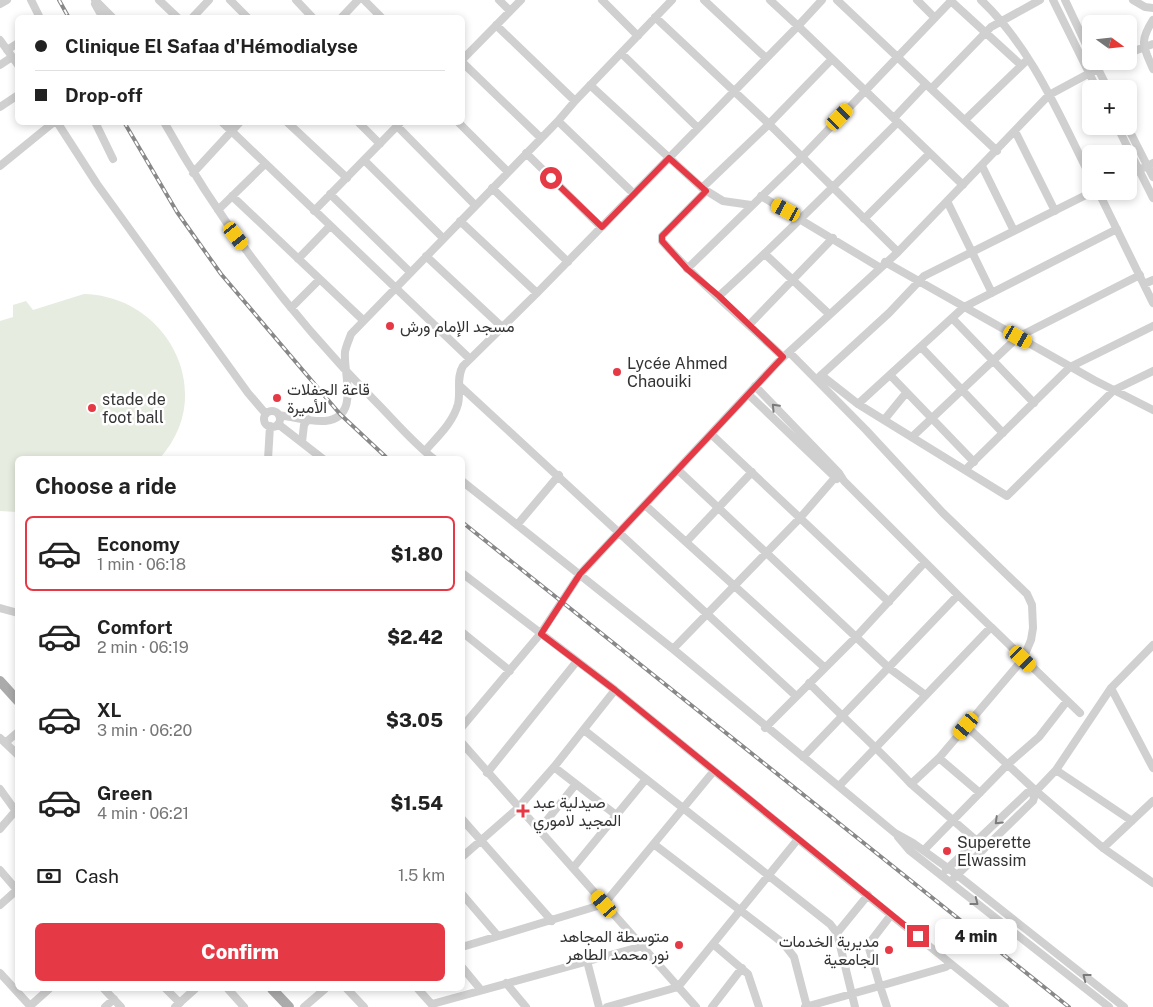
<!DOCTYPE html>
<meta charset="utf-8">
<style>
body{margin:0;font-family:"Public Sans",Vazirmatn,sans-serif;background:#f2f2f2;color:#222;height:100vh;display:flex;flex-direction:column;font-size:19px;white-space:nowrap}
*{box-sizing:border-box;margin:0}
p{font-size:16px;color:#767676}
.icon{flex:none;width:28px;height:28px;fill:none;stroke:currentColor;stroke-width:2;stroke-linecap:round;stroke-linejoin:round}
.map{position:relative;flex:1;overflow:hidden}
.panel{position:absolute;left:15px;top:456px;width:450px;height:535px;display:flex;flex-direction:column;background:#fff;border-radius:8px;box-shadow:0 2px 8px #0003}
.panel>*{flex:none}
.hud{position:absolute;left:15px;top:15px;width:450px;height:110px;border-radius:8px;box-shadow:0 2px 8px #0003;display:grid;align-content:center;height:110px;padding:0 20px;background:#fff}
.needle{width:32px;rotate:105deg}
.fabs{position:absolute;left:1082px;top:15px;display:grid;gap:10px}
.fabs a{display:grid;place-items:center;width:55px;height:55px;border-radius:8px;background:#fff;box-shadow:0 2px 8px #0003;font-size:25px}
.end{position:absolute;width:22px;height:22px;margin:-11px;border:6px solid #e63946;background:#fff;box-shadow:0 0 0 2px #fff}
.from{border-radius:50%}
.bubble{position:absolute;height:35px;border-radius:8px;background:#fff;box-shadow:0 2px 8px #0003;font-size:16px;font-weight:800;line-height:35px;text-align:center}
.car{position:absolute;width:15px;height:30px;margin:-15px -8px;border-radius:6px;box-shadow:0 0 4px 1px #0007;background:linear-gradient(#f5c518 24%,#345 0 40%,#f5c518 0 76%,#345 0 86%,#f5c518 0)}
.hud b{display:flex;align-items:center;gap:18px;height:48px;font-size:19px}
.hud b+b{border-top:1px solid #e0e0e0}
.hud i{width:12px;height:12px;background:#222}
ul{padding:0;list-style:none}
li{display:flex;align-items:center;gap:15px;height:75px;margin:0 10px 8px;padding:0 10px;border:2px solid transparent;border-radius:8px}
li div{flex:1}
li b{display:block;font-size:19px}
li em{font-style:normal;font-weight:800}
li.active{border-color:#e63946}
li>.icon{width:45px;height:45px;stroke-width:1.5}
h2{padding:0 20px;font-size:22px;line-height:60px}
.pay{display:flex;align-items:center;gap:12px;height:55px;padding:0 20px;font-size:19px}
.pay p{margin-inline-start:auto}
.primary-button{display:flex;gap:10px;margin-top:auto;padding:10px 20px}
.primary-button a{flex:1;height:58px;border-radius:8px;background:#e63946;color:#fff;font-size:20px;font-weight:800;line-height:58px;text-align:center}
.map>svg:first-child{display:block}
.green{fill:#e6ecdf}
.lines{fill:none;stroke-linecap:round;stroke-linejoin:round}
.minor{stroke:#d0d0d0;stroke-width:8}
.major{stroke:#ababab;stroke-width:10}
.rail-casing{stroke:#888;stroke-width:4}
.rail{stroke:#fff;stroke-width:2;stroke-dasharray:5.5;stroke-linecap:butt}
.oneway{stroke:#7a7a7a}
.route{stroke:#e63946;stroke-width:6}
.poi-dot{fill:#e63946;stroke:#fff;stroke-width:2}
.labels{text-anchor:middle;stroke-width:5;stroke-linejoin:round;paint-order:stroke}
.poi-label{font-size:16px;fill:#333;stroke:#fff;text-anchor:start}
</style>
<div class="map">
<svg width="1153" height="1007" viewBox="0 0 1153 1007">
<rect width="100%" height="100%" fill="#fff"/>
<path class="green" d="M84 294C168 296 219 394 159 459H18L17 512 0 511V321L13 317V305L26 301 33 310Z"/>
<g class="lines">
<path class="minor" d="M31 0 40 18
M95 0 113 18
M159 0 178 18
M230 0 248 18
M296 0 313 18
M364 0 382 18
M499 0 510 11
M602 0 638 36
M704 0 766 58
M822 0 798 26 963 185
M837 0 997 151
M917 0 935 18
M981 0C1032 48 1060 117 1091 178
M1053 0 1097 89
M1065 0 1091 55
M1133 0 1145 7 1153 8
M951 1 1021 65
M0 4 7 0
M95 4 103 18
M655 17 769 124 898 252
M192 18 209 0
M341 18 358 0
M1153 20C1139 42 1143 46 1153 69
M496 25 575 101 672 0
M0 40 18 65
M7 50 18 43
M621 53 698 128
M1129 53 1153 44
M462 60 521 0
M1094 61 1108 89
M462 62 541 138
M0 65 12 57
M590 85 702 188 723 201 751 205
M931 89 991 27 1040 0
M0 107 18 95
M894 118 926 84
M965 120 1025 62
M558 121 575 101
M57 122 97 184 248 393 266 414
M95 122 113 159
M164 122C221 224 293 318 374 400 394 420 412 442 434 459
M222 122 470 359
M287 122 347 178
M358 122 380 144
M458 122 508 172
M397 126 475 205
M1117 126 1153 198
M1127 126 1153 177
M1015 131 1055 211
M526 153 601 227
M364 160 443 238
M0 166 54 122
M982 166 1014 231
M193 173 240 122
M1129 175 1153 163
M492 188 568 262
M702 188 769 124 832 59
M706 191 662 236V241C699 283 743 319 783 357
M1098 191 1153 303
M330 194 410 272
M232 196 363 320
M761 196 879 267
M947 201 992 293
M218 210 265 164
M314 211 401 122
M864 219 930 153
M460 221 537 293
M765 254 829 314
M426 256 502 327
M298 259 330 226
M885 262 1094 380 1153 410
M687 269 801 158 952 0
M1144 284 1153 280
M719 296C781 240 839 181 898 122
M291 308 319 280
M952 318 1034 403
M749 325 833 238
M921 347 1003 433
M789 352 866 430 943 513 1027 594 1032 605 1033 628 1031 640 1023 659 939 758 911 784C878 748 842 717 809 683
M821 375 858 404 1007 496 1114 390 1153 371
M890 375 974 462
M818 378 889 313 924 276 1094 191
M460 386 796 696
M755 386 839 473 844 481 958 595 803 757
M748 394 837 479
M858 404 964 307 1117 229
M264 419a8 8 0 1 1 16 0a8 8 0 1 1-16 0Z
M279 415C293 417 310 422 325 421 361 417 343 374 345 352 346 346 349 340 351 334L558 121 634 194
M884 420 906 393
M278 424 323 459
M711 434 889 602
M912 437 1018 337 1140 275
M302 442 304 425 308 419
M425 451C437 437 453 423 458 404 461 391 456 377 463 366L537 293 798 26 770 0
M268 459 270 426
M678 470 889 668 924 694
M965 470 1070 367 1153 326
M462 481 673 649 895 833 913 843 956 874 1124 1007
M645 505 824 667
M517 525 559 475
M686 542 752 472
M462 573 615 690 950 963 946 967 880 986 887 1007
M0 608 18 613
M991 627 1080 713
M462 632 510 671
M673 649 800 518 839 473
M1111 688 1153 768
M966 726 1036 791 1103 848 1153 883
M462 727 541 633 580 574 777 363 898 252 1049 95 1112 61
M765 728 856 637 925 562
M584 730 830 924 837 933 855 1007
M0 738 18 755
M5 743 18 732
M462 743 696 1007
M939 758 980 793
M554 767 616 815
M1056 770 1132 821
M487 773 577 661
M911 784 977 841
M839 786 991 627 958 595
M0 789 15 810
M462 819 552 921
M0 829 18 808
M539 830 576 784
M898 837 909 850 1109 1007
M655 845 783 943 794 957 807 1007
M1103 848 1153 801
M924 850 1008 764 1039 737 1067 701
M462 857 518 808 554 767 615 690
M573 868 646 779
M0 870 18 891
M946 870 1027 793 1036 791
M950 882 1033 801 1036 791 1056 770 1111 688 1153 645
M462 894 498 936
M0 905 18 889
M837 933 868 895
M713 944 748 974 759 1007
M462 947 604 904 713 772
M587 961 599 1007
M950 963 1005 1007
M462 967 481 990
M0 973 31 1007
M506 983 526 1007
M104 989 121 1007
M166 989 180 1003
M228 989 244 1007
M347 989 364 1007
M418 989 434 1007
M432 1004 643 946
M30 1006 49 989
M105 1007 114 999
M175 1007 195 989
M304 1007 325 989
M607 1007 678 987 798 839
M712 1007 742 968
M805 1007 880 986 868 945 891 915"/>
<path class="major" d="M0 681 18 701
M272 989 289 1007"/>
<g class="rail-casing">
<path id="rail" d="M59 0 69 18
M124 122 177 212 221 274 340 414 388 459
M462 522 1069 1007"/>
</g>
<use href="#rail" class="rail"/>
</g>
<defs><path id="oneway-chevron" d="M-2-3.5L2.5 0L-2 3.5" fill="none" stroke-width="1.6" stroke-linecap="round" stroke-linejoin="round" transform="scale(1.25)"/></defs>
<g class="oneway">
<use href="#oneway-chevron" transform="translate(775 407) rotate(-134)"/>
<use href="#oneway-chevron" transform="translate(998 821) rotate(136)"/>
<use href="#oneway-chevron" transform="translate(975 902) rotate(38)"/>
<use href="#oneway-chevron" transform="translate(1086 977) rotate(-142)"/>
</g>
<g class="lines">
<path class="route" d="M551 178 602 227 669 158 706 191 662 236V241L687 269 719 296 783 357 580 574 541 634 615 690 918 936"/>
</g>
<g class="poi-dot">
<circle cx="390" cy="326" r="5"/>
<circle cx="617" cy="372" r="5"/>
<circle cx="277" cy="398" r="5"/>
<circle cx="92" cy="408" r="5"/>
<path d="M520.5 803.5h5v5h5v5h-5v5h-5v-5h-5v-5h5z"/>
<circle cx="947" cy="851" r="5"/>
<circle cx="679" cy="945" r="5"/>
<circle cx="889" cy="950" r="5"/>
</g>
<g class="labels">
<g class="poi-label">
<text x="400" y="332">مسجد الإمام ورش</text>
<text x="627" y="369">Lycée Ahmed<tspan x="627" dy="18">Chaouiki</tspan></text>
<text x="287" y="395">قاعة الحفلات<tspan x="287" dy="18">الأميرة</tspan></text>
<text x="102" y="405">stade de<tspan x="102" dy="18">foot ball</tspan></text>
<text x="533" y="808">صيدلية عبد<tspan x="533" dy="18">المجيد لاموري</tspan></text>
<text x="957" y="848">Superette<tspan x="957" dy="18">Elwassim</tspan></text>
<text x="669" y="942" text-anchor="end">متوسطة المجاهد<tspan x="669" dy="18">نور محمد الطاهر</tspan></text>
<text x="879" y="947" text-anchor="end">مديرية الخدمات<tspan x="879" dy="18">الجامعية</tspan></text>
</g>
</g>
</svg>
<div class="fabs">
<a><svg class="needle" viewBox="-14 -14 28 28"><path d="M0-13l5 13h-10z" fill="#e53935"/><path d="M0 13l5-13h-10z" fill="#767676"/></svg></a>
<a>+</a>
<a>−</a>
</div>
<i class="end from" style="left:551px;top:178px"></i>
<i class="end" style="left:918px;top:936px"></i>
<div class="bubble" style="left:935px;top:919px;width:82px">4 min</div>
<i class="car" style="left:840px;top:117px;rotate:44deg"></i>
<i class="car" style="left:786px;top:210px;rotate:298deg"></i>
<i class="car" style="left:236px;top:236px;rotate:143deg"></i>
<i class="car" style="left:1018px;top:337px;rotate:120deg"></i>
<i class="car" style="left:1023px;top:659px;rotate:134deg"></i>
<i class="car" style="left:966px;top:726px;rotate:220deg"></i>
<i class="car" style="left:604px;top:904px;rotate:319deg"></i>
<div class="hud">
<b><i class="from"></i>Clinique El Safaa d'Hémodialyse</b>
<b><i></i>Drop-off</b>
</div>
<section class="panel">
<h2>Choose a ride</h2>
<ul>
<li class="active"><svg class="icon" aria-label="car" viewBox="0 0 24 24"><path d="M5 17H2v-5l4-1 3-4h7l3 4 3 1v5h-3M9 17h6M6 11h13"/><circle cx="7" cy="17" r="2"/><circle cx="17" cy="17" r="2"/></svg><div><b>Economy</b><p>1 min · 06:18</p></div><em>$1.80</em></li>
<li><svg class="icon" aria-label="car" viewBox="0 0 24 24"><path d="M5 17H2v-5l4-1 3-4h7l3 4 3 1v5h-3M9 17h6M6 11h13"/><circle cx="7" cy="17" r="2"/><circle cx="17" cy="17" r="2"/></svg><div><b>Comfort</b><p>2 min · 06:19</p></div><em>$2.42</em></li>
<li><svg class="icon" aria-label="car" viewBox="0 0 24 24"><path d="M5 17H2v-5l4-1 3-4h7l3 4 3 1v5h-3M9 17h6M6 11h13"/><circle cx="7" cy="17" r="2"/><circle cx="17" cy="17" r="2"/></svg><div><b>XL</b><p>3 min · 06:20</p></div><em>$3.05</em></li>
<li><svg class="icon" aria-label="car" viewBox="0 0 24 24"><path d="M5 17H2v-5l4-1 3-4h7l3 4 3 1v5h-3M9 17h6M6 11h13"/><circle cx="7" cy="17" r="2"/><circle cx="17" cy="17" r="2"/></svg><div><b>Green</b><p>4 min · 06:21</p></div><em>$1.54</em></li>
</ul>
<div class="pay"><svg class="icon" aria-label="cash" viewBox="0 0 24 24"><path d="M3 7h18v10H3z"/><circle cx="12" cy="12" r="2"/></svg>Cash<p>1.5 km</p></div>
<div class="primary-button"><a>Confirm</a></div>
</section>
</div>
